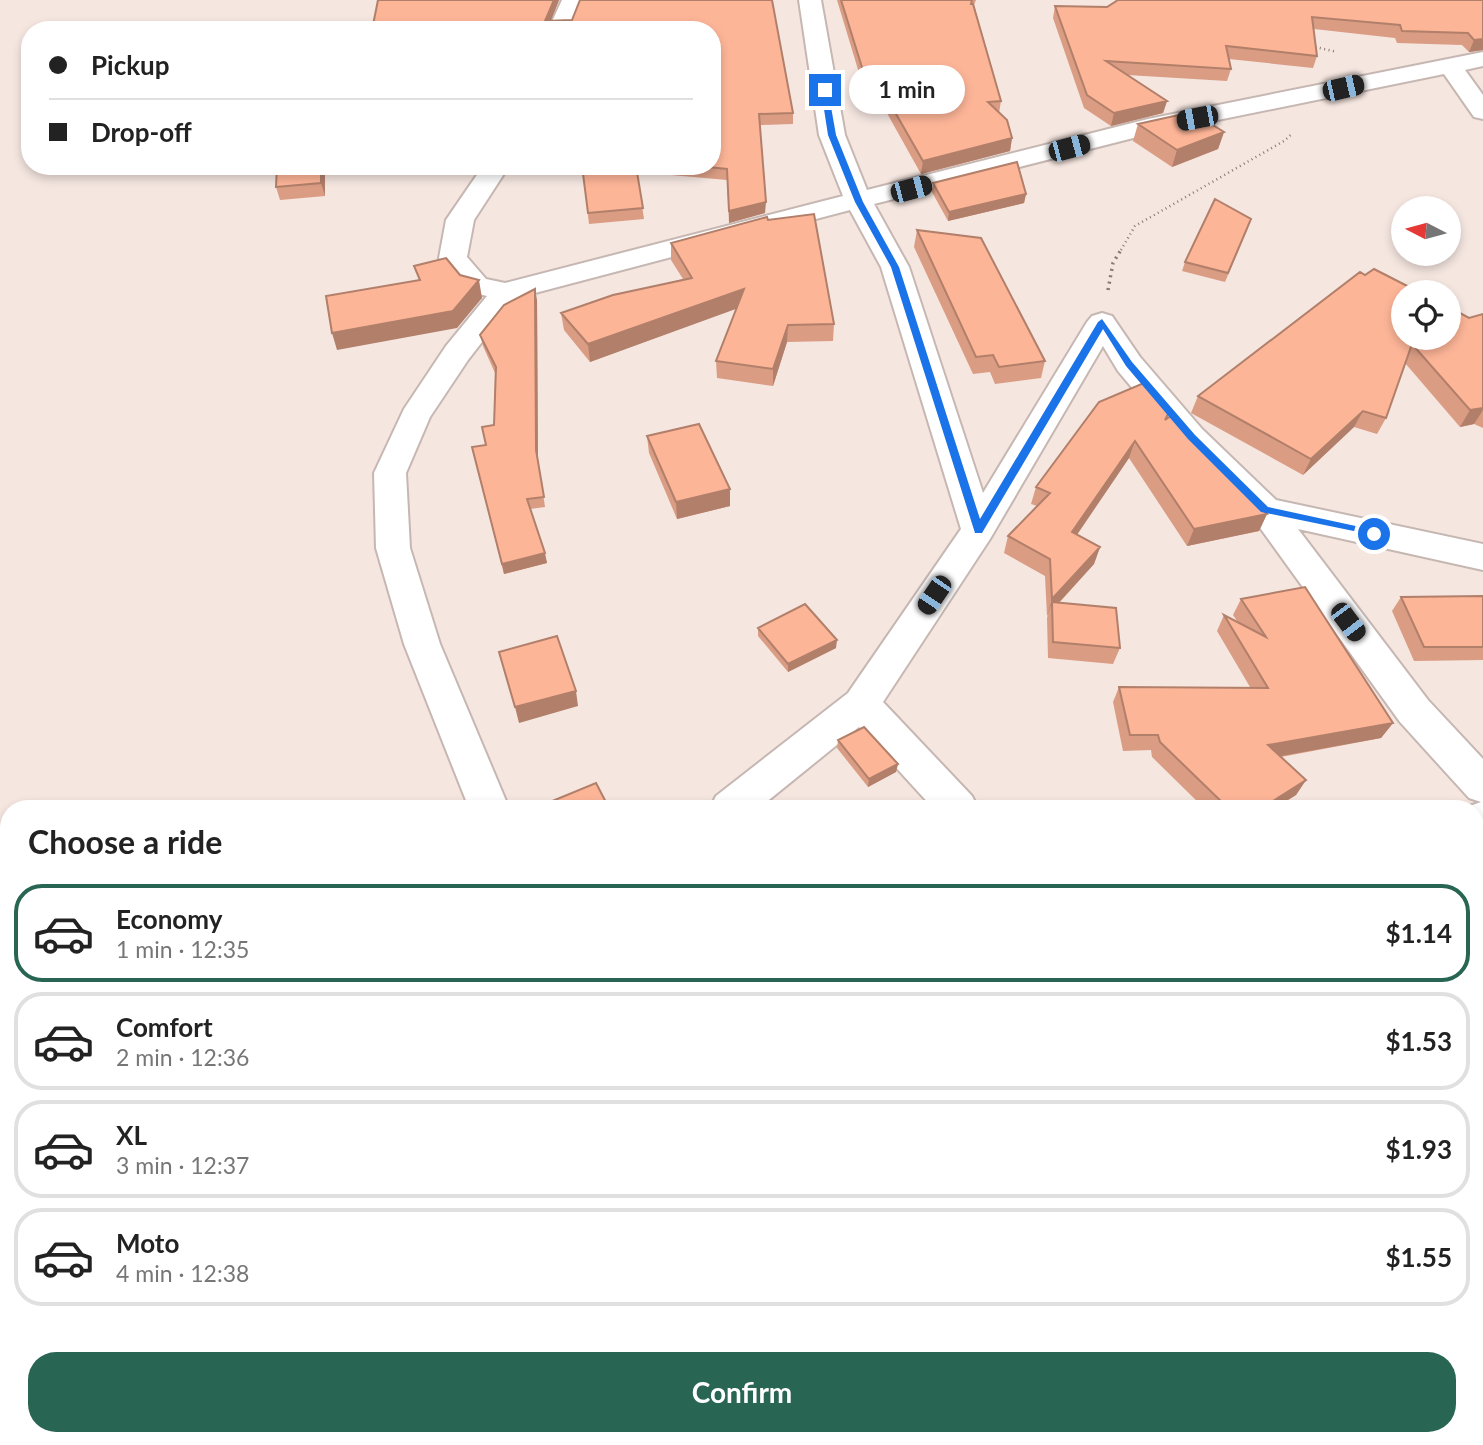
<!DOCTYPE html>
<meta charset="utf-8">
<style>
body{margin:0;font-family:Lato,sans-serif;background:#f2f2f2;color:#222;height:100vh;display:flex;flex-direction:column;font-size:26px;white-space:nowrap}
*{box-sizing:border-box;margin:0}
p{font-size:23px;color:#767676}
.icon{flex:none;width:38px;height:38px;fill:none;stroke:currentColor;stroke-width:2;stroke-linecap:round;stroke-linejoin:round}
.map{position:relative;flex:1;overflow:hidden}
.drawer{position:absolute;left:0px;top:800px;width:1484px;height:646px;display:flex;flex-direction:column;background:#fff;border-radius:28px 28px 0 0;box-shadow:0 4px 10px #0003}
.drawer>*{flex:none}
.top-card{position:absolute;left:21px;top:21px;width:700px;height:154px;border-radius:28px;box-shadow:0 4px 10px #0003;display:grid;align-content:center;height:154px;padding:0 28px;background:#fff}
.needle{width:46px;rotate:276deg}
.tools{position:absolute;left:1391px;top:196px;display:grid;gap:14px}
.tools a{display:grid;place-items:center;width:70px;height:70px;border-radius:50%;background:#fff;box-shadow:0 4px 10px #0003;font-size:35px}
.end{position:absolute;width:32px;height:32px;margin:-16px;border:9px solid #1a73e8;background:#fff;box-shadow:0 0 0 4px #fff}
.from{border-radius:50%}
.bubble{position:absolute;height:49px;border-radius:24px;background:#fff;box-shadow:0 4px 10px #0003;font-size:23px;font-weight:700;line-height:49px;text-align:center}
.car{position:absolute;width:21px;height:42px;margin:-21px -10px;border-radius:9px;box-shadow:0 0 5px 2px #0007;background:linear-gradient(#222 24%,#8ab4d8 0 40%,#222 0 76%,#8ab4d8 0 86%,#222 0)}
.top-card b{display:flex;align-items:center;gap:24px;height:66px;font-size:26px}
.top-card b+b{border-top:2px solid #e0e0e0}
.top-card i{width:18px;height:18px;background:#222}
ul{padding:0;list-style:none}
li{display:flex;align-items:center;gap:21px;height:98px;margin:0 14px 10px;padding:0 14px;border:4px solid #e0e0e0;border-radius:28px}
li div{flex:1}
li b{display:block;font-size:26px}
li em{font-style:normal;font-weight:700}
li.on{border-color:#286653}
li>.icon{width:63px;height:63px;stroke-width:1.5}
h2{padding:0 28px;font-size:32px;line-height:84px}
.cta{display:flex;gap:14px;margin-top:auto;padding:14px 28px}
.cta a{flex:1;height:80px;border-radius:28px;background:#286653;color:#fff;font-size:28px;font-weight:700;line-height:80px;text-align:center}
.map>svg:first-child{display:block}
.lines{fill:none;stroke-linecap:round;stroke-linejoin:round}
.street-casing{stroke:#c6b7b2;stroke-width:4}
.path-far1{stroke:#857b77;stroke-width:2.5;stroke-dasharray:1 3.5;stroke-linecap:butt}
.path{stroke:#857b77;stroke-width:3.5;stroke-dasharray:2 4.5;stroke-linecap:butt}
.street{fill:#fff;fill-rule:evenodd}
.wall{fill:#da9c83}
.shaded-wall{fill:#b17f6a}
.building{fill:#fdb598;stroke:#b17f6a;stroke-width:2}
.route{fill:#1a73e8}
</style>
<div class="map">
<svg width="1483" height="1445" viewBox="0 0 1483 1445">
<rect width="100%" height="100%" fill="#f5e6e0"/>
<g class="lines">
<g class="street-casing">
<path id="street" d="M562 0H584L571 30H548Z
M799 0H821L845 135 867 190 1148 119 1483 52V66L1465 70 1483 95V119L1474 117 1444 74 1149 134 874 204 909 267 983 493 1087 322 1092 316 1102 313 1112 316 1140 357 1202 429 1276 500 1483 544V570L1298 529 1428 700 1483 759V837L1475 839V808H1464L1481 802 1469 798 1400 722 1253 518 1180 445 1118 371 1103 346 990 539 883 702 972 796 978 808H933L859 727 759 808H710L716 796 848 693 961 529 881 267 850 210 516 298 468 360 430 417 406 473 410 548 440 644 509 808H469L404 644 376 548 374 473 404 409 446 346 487 296 466 291 439 258 446 220 483 166H509L474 220 467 257 486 279 505 283 843 196 819 135Z
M677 1437H732L735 1445H680Z
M931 1437H1015L1012 1445H928Z
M1213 1437H1297L1300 1445H1216Z"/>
</g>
<path class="path-far1" d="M1311 46 1337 52
M1121 250 1135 226 1284 141 1293 133"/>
<path class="path" d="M1108 290 1113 263 1122 248"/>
<use href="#street" class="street"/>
</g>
<path class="wall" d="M378 0H559L551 21 572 20 580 0H772L793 113V124L760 125 765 213 729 223 727 180 637 172 644 219 589 224 582 166H712V30H372Z
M837 0H976L974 5 1001 101 999 113 1012 138 1010 151 921 174 883 106H869Z
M1483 0V50L1469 52 1462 45 1397 43 1395 38 1314 29 1317 56 1313 68 1229 59 1231 69 1227 81 1127 75 1167 101 1163 113 1111 126 1084 108 1053 18 1055 6 1107 7Z
M1138 124 1224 132 1218 149 1172 167 1133 141Z
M269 166H328L325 167V196L280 200 276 187V175H272Z
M933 183 1026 194 1024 203 948 221 932 192Z
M768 220 834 324 833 341 787 342 773 386 717 378 716 361 736 308 590 362 564 330 561 313 683 279 671 260V243Z
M1248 228 1225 282 1182 271 1185 262Z
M917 230 1045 361 1041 378 995 384 990 372 973 374 914 247Z
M1365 275 1469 318 1483 314V428L1474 424 1460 427 1405 363 1386 418 1377 434 1354 427 1303 475 1191 413 1198 396Z
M537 300 538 461 545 507 530 509 547 563 504 574 472 447 485 445 494 425 495 373 483 346 480 335Z
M1166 420 1267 514 1259 531 1187 546 1129 458 1077 535 1100 547 1094 564 1059 603 1120 648 1113 664 1048 658 1047 618 1048 614 1047 616 1045 576 1004 553 1008 536 1037 506 1031 504 1036 487Z
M647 436 730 506 677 519 649 453Z
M1483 596V660L1414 661 1392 611 1401 597Z
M1241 599 1393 723 1381 738 1281 757 1306 780 1296 795 1275 808H1204L1152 757 1151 750 1123 751 1113 702 1119 687H1250L1217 631 1224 615 1237 621 1233 615Z
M758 628 836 648 788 672 758 636Z
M838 740 898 764 896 772 868 787 837 748Z
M1475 1036 1483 1037V1108L1475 1106Z
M1016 1437H1173V1445H1016Z"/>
<path class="shaded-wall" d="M554 0H559L547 30 545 21Z
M1483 39V50L1469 52 1474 40Z
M1167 101 1163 113 1111 126 1114 113Z
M1224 132 1218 149 1172 167 1177 150Z
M1012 138 1010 151 921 174 923 161Z
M269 166H279L281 174 272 175Z
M321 166H328L325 167V196L321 183Z
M1026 194 1024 203 948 221 949 212Z
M766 202 765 213 729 223V211Z
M479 280 482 298 457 328 337 350 332 333Z
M535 289 537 300 538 461 545 507 536 450Z
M744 289V306L590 362 588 344Z
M788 325 787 342 773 386V369Z
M1483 408V410L1474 424 1460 427 1470 410Z
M1363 411 1354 427 1303 475 1311 459Z
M1135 441 1129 458 1067 549 1072 532Z
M730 489V506L677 519 676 502Z
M1267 514 1259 531 1187 546 1194 529Z
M1100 547 1094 564 1052 610V602L1047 616 1052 599Z
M545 553 547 563 504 574 502 564Z
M837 640 836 648 788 672V664Z
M576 691 578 706 519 723 515 707Z
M1393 723 1381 738 1259 760 1268 745Z
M898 764 896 772 868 787 869 779Z
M1306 780 1296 795 1275 808H1262Z
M1483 961V970L1475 972V963Z"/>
<path class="building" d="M378 0H554L545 21 572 20 580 0H772L793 113 759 114 766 202 729 211 727 169 698 166H712V30H372Z
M841 0H972L971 4H973L1001 101 988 102 1007 120 1012 138 923 161 884 93H870Z
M1118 0H1483V39L1474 40 1468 33 1402 31 1400 25 1312 17 1317 56 1226 46 1231 69 1106 61 1167 101 1114 113 1087 95 1055 6 1107 7Z
M1192 112 1224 132 1177 150 1138 124Z
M1017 162 1026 194 949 212 933 183Z
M277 166H321V183L276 187Z
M582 166H636L643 208 588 213Z
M1215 199 1251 219 1228 273 1185 262Z
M814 214 834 324 788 325 773 369 716 361 744 289 588 344 561 313 613 295 692 278 671 243 767 217 768 220Z
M917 230 981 238 1045 361 999 367 993 355 976 357Z
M446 258 460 275 479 280 453 311 332 333 326 296 420 280 414 266Z
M1374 269 1419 292H1404V338H1449V307L1469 318 1483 314V408L1470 410 1412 344 1386 418 1363 411 1311 459 1198 396 1360 272 1365 275Z
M535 289 536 450 544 497 527 499 545 553 502 564 472 447 486 445 482 427 494 425 496 367 480 335 504 305Z
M1144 383 1169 412 1165 420 1172 415 1267 514 1194 529 1135 441 1072 532 1100 547 1052 599 1050 559 1008 536 1050 493 1036 487 1099 402Z
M699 424 730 489 676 502 647 436Z
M1305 587 1393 723 1268 745 1306 780 1262 808H1228L1160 742 1158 735H1130L1119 687 1268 688 1224 615 1266 637 1241 599Z
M1483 596V647H1424L1401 597Z
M1052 602 1116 608 1120 648 1053 642Z
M805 604 837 640 788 664 758 628Z
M557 636 576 691 515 707 499 652Z
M864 727 898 764 869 779 838 740Z
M596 783 609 808H547L545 804Z
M1475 851 1483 863V961L1475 963Z
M1475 1036 1483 1037V1094L1475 1092Z
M1023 1437H1173V1445H1022Z
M1278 1443H1303L1307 1445H1277Z"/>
<path class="route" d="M825 88 828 90 836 135 863 202 899 267 980 519 1098 322 1102 319 1132 362 1195 435 1268 507 1374 530 1379 534 1378 536 1261 512 1188 439 1126 366 1103 329 982 533H975L891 267 855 202 828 135 821 90Z"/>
</svg>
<div class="tools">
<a><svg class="needle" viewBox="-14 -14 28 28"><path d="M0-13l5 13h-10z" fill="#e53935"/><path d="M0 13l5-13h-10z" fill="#767676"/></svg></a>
<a><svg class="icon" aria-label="locate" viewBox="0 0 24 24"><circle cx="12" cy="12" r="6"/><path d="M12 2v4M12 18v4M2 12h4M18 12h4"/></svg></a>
</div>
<i class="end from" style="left:1374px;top:534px"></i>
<i class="end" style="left:825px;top:90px"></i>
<div class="bubble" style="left:849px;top:65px;width:116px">1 min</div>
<i class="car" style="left:1343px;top:88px;rotate:77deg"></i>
<i class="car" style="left:1197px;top:118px;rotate:259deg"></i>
<i class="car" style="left:1069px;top:148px;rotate:75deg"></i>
<i class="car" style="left:911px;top:189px;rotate:75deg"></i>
<i class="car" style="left:934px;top:595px;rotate:214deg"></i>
<i class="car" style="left:1348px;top:622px;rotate:143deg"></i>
<div class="top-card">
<b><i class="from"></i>Pickup</b>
<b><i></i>Drop-off</b>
</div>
<section class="drawer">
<h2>Choose a ride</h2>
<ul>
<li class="on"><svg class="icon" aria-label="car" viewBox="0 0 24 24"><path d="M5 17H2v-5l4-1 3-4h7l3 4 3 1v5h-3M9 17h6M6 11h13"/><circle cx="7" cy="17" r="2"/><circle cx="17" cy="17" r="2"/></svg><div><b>Economy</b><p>1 min · 12:35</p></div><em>$1.14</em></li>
<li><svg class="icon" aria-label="car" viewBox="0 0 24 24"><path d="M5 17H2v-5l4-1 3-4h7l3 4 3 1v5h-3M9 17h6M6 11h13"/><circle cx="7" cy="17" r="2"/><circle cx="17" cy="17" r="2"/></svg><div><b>Comfort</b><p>2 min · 12:36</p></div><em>$1.53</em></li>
<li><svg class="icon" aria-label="car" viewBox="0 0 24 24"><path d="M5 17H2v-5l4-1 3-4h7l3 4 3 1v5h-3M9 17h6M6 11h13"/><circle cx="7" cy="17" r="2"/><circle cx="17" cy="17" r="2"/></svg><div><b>XL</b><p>3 min · 12:37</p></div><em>$1.93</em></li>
<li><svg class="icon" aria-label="car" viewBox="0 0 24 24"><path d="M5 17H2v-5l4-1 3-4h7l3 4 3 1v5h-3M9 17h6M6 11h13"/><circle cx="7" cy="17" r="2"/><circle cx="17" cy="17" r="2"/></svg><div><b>Moto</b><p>4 min · 12:38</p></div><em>$1.55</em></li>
</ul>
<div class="cta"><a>Confirm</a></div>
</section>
</div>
